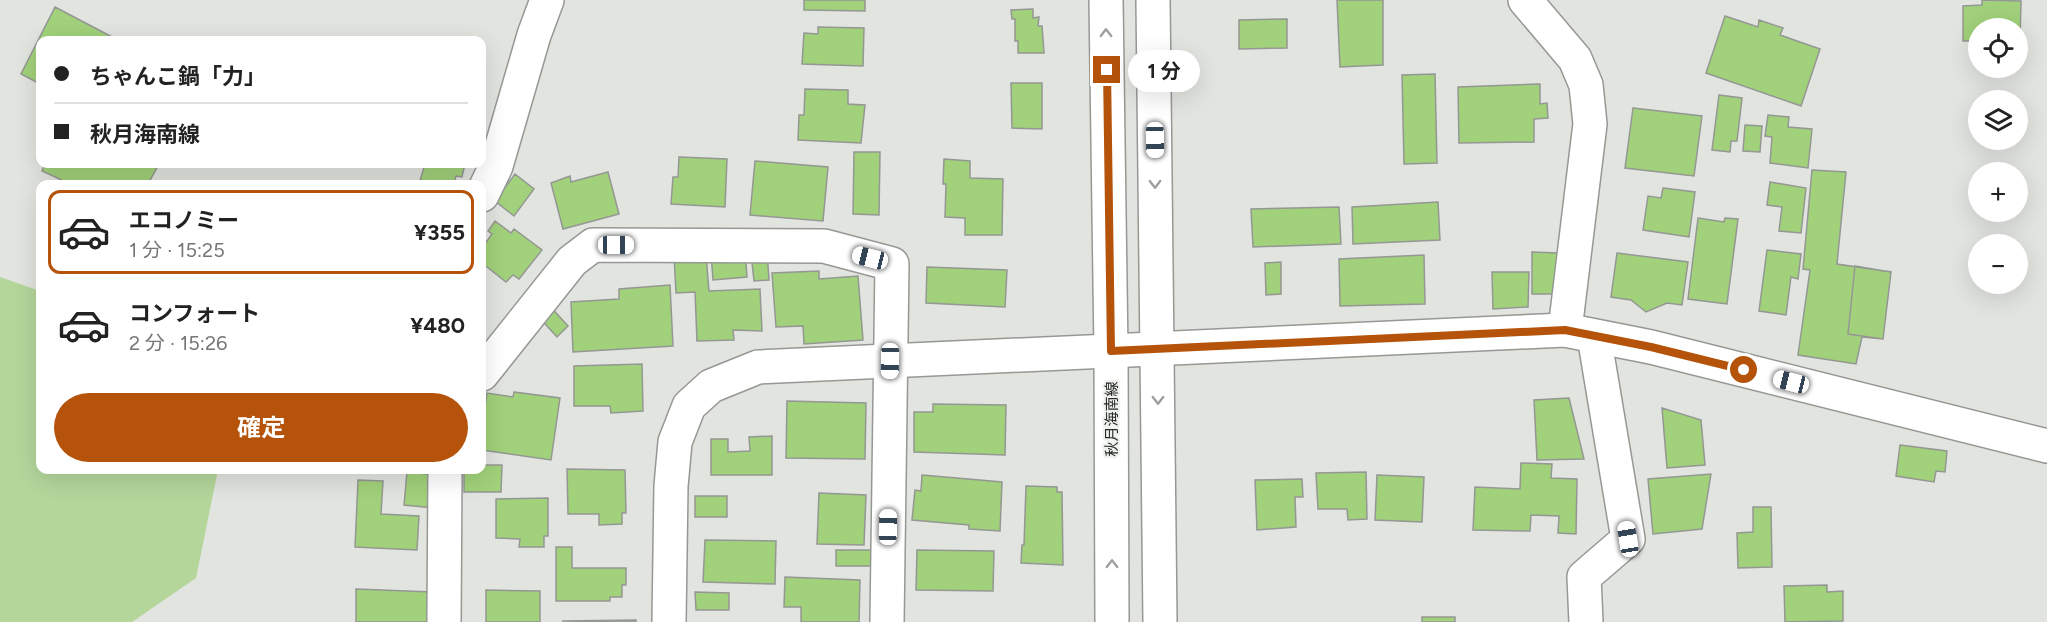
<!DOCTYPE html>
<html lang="ja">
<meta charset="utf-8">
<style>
body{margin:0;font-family:Figtree,"Noto Sans JP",sans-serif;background:#f6f6f6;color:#222;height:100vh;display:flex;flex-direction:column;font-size:22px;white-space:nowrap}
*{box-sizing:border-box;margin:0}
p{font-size:20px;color:#767676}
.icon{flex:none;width:33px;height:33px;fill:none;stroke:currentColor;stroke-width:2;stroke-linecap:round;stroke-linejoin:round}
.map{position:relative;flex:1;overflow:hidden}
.side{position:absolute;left:36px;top:180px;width:450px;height:294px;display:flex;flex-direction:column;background:#fff;border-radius:12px;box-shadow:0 6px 24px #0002}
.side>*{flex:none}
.hud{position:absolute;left:36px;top:36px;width:450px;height:132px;border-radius:12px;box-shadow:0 6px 24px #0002;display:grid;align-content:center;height:132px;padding:0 18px;background:#fff}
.tools{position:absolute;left:1968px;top:18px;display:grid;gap:12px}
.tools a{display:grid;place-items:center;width:60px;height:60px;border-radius:50%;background:#fff;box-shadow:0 6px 24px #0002;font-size:30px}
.end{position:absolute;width:27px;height:27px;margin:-14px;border:8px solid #b45309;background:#fff;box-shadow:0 0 0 3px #fff}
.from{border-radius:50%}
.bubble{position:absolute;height:42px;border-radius:21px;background:#fff;box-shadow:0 6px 24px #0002;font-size:20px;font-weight:700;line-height:42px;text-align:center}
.car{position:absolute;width:18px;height:36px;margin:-18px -9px;border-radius:8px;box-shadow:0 0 4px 2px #0007;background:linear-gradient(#fff 24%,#345 0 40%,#fff 0 76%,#345 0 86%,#fff 0)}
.hud b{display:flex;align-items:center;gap:21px;height:57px;font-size:22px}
.hud b+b{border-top:2px solid #e0e0e0}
.hud i{width:15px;height:15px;background:#222}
ul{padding:10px 0 0;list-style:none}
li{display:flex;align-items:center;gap:18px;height:84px;margin:0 12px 9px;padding:0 6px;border:3px solid transparent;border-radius:12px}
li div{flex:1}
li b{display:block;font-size:22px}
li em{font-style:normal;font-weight:700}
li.active{border-color:#b45309}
li>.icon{width:54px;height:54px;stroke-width:1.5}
.action{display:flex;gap:12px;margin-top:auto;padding:12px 18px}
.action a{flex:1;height:69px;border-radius:36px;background:#b45309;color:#fff;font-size:24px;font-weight:700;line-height:69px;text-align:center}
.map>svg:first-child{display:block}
.green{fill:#b4d69b}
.building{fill:#a1d17a;stroke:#949793;stroke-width:1.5}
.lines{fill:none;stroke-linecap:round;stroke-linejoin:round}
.minor-casing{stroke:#959893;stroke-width:36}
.tertiary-casing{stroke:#959893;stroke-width:36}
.secondary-casing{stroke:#959893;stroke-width:36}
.minor{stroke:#fff;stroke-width:33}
.tertiary{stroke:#fff;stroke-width:33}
.secondary{stroke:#fff;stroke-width:33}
.oneway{stroke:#9f9f9e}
.route{stroke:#b45309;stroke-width:8}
.labels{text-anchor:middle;stroke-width:4.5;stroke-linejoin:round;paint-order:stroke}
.street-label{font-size:15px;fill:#292a28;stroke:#eef1ec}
</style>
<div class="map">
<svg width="2047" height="622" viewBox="0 0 2047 622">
<rect width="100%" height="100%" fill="#e1e4df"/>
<path class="green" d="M0 277 40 291V470H218L196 578 132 622H0Z"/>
<path class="building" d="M804 0H865V11L804 10Z
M1337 0H1383V65L1340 67Z
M1982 0 2021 1 2020 42H2018V28H1978V41H1963V6L1982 5Z
M55 7 116 39V40H40V84L21 74Z
M1033 9V18L1039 17 1038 26H1042L1044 53H1018V41H1015V19H1012L1011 10Z
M1725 16 1758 27 1759 20 1783 28 1780 35 1820 49 1801 106 1706 73Z
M1287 19V48L1239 49V20Z
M818 27 864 28 863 66 802 64 804 33 818 34Z
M1435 74 1437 163 1404 164 1402 75Z
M1011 83H1042V129L1012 128Z
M1540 84V104L1547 103 1548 118 1534 119V142L1459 143 1458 87Z
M805 89 848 90V104L865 105 861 143 798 140 799 115H804Z
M1719 95 1742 98 1737 141H1731L1730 152 1712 150Z
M1633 108 1702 116 1694 176 1625 168Z
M1768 115 1789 117 1788 127 1812 129 1808 168 1770 163 1772 137 1765 136Z
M1745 125 1762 126 1760 152 1743 151Z
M854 152H880L879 215 853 214Z
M679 157 727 159 725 207 671 204 673 177H678Z
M944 159 970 161V178L1003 179 1002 235H965V218L945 217 946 184H943Z
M755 161 828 167 823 221 750 215Z
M45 164H159L148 184H70L42 171Z
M425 164H465L462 177 456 176 454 184H419Z
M1812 170 1846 172 1837 264 1891 272 1883 339 1862 337 1856 364 1798 355 1810 270 1803 269Z
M608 172 619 214 563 229 551 183 570 176 571 182Z
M515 174 534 189 514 216 495 201Z
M1770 182 1806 188 1801 233 1779 231 1782 207 1767 205Z
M1663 188 1695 192 1689 237 1643 230 1648 196 1661 198Z
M1438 202 1440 240 1353 244 1352 207Z
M1339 207 1341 244 1253 247 1251 209Z
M1698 218 1724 222 1725 218 1738 219 1727 304 1688 299Z
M495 221 511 233 514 229 542 250 519 279 513 275 506 282 482 263V248L492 234 488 231Z
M745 250 747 277 713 280 711 253Z
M1767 250 1801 254 1798 279 1791 277 1786 315 1759 311Z
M767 251 769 280 754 281 751 253Z
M1532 252 1559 253V294H1532Z
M1617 253 1688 262 1682 305 1667 303 1646 312 1631 300 1611 297Z
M674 255H706L709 291 760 289 762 331 733 330 734 340 697 341 695 292 676 293Z
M1424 255 1425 304 1340 306 1339 259Z
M1281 262V294L1266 295 1265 263Z
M1855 266 1891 272 1883 339 1848 334Z
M927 267 1007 270 1005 307 926 303Z
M819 271V279L858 276 863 340 804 344 803 326 776 327 772 273Z
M1492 272H1529L1528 307 1493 309Z
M670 285 673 346 573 352 571 302 619 299V289Z
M547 303 568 326 557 337 536 314Z
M642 364 643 411 611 413 610 406H574V366Z
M514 392 560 398 551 460 482 450V432L487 393 513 397Z
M1569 398 1584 459 1537 460 1534 400Z
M787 401 866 403 865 459 786 458Z
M933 404 1006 405 1005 455 914 452V412H933Z
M1662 408 1701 420 1705 465 1667 468Z
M772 436V475H711V439H728V452L750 451 749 437Z
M1900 445 1947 451 1945 472 1936 471 1934 482 1896 476Z
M1521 463 1552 464 1551 478 1577 479 1576 534 1558 533 1559 516 1531 515 1530 531 1473 530 1475 487 1520 489Z
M482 465H502L501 492H464V470H482Z
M567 469 625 470 626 513H622V524L599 525V514H568Z
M407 472 437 475 434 508 404 505Z
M1366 472 1367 519 1348 520 1347 509H1318L1316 473Z
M1711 474 1702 529 1653 534 1648 479Z
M922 475 1002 482 1000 531 969 529V525L912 520 915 490 921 491Z
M1377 475 1424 477 1422 522 1375 520Z
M1302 479 1303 497H1295L1296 527 1257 530 1255 480Z
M358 480 383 481 381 514 419 516 417 550 355 547Z
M1026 486 1057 487V492H1062L1063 565 1021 563 1022 545H1024Z
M819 493 866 495 864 545 817 544Z
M695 496H727V517H695Z
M548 498V536H544V547H519L520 539 496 538V499Z
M1753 507H1771L1772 567 1738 568 1737 533 1753 532Z
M705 540 776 541 775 584 703 582Z
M556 547H572V568H626V585H622V597H610V601H556Z
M836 550H871L872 566H836Z
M917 550 994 551 993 591 916 590Z
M785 577 860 580 859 622H801V607H784Z
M1827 585V592L1843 591V621L1785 622 1784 586Z
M356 589 432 592 431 622H356Z
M486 590 540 591V622H486Z
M695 592 729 593V610H696Z
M1422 617H1455V622H1422Z
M636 620V622L562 621Z"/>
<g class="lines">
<g class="minor-casing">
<path id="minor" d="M1525 0 1575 59 1586 85 1590 124 1565 330
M482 195 496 166 534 35 547 0
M482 374 572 261 593 245 824 246 892 264 887 622
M444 622 445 470
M1586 622 1584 577 1628 539 1594 336"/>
</g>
<g class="tertiary-casing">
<path id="tertiary" d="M669 622 671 486 675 442 689 406 711 386 758 367 1565 330 1651 347 2047 446"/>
</g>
<g class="secondary-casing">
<path id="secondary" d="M1106 0 1111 352 1112 622
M1153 0 1160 622"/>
</g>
<use href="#minor" class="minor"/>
<use href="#tertiary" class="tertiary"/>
<use href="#secondary" class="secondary"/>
</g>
<defs><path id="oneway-chevron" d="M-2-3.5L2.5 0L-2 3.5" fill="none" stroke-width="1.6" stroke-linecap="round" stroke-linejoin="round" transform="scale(1.5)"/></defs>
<g class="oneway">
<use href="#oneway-chevron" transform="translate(1106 33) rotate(-91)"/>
<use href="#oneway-chevron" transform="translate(1155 184) rotate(89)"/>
<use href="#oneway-chevron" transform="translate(1158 400) rotate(90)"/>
<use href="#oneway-chevron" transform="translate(1112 564) rotate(-90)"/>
</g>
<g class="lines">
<path class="route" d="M1107 70 1111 351 1565 330 1651 347 1744 370"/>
</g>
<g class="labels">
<g class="street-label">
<text transform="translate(1112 419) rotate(-90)" y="5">秋月海南線</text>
</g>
</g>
</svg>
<div class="tools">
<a><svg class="icon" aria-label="locate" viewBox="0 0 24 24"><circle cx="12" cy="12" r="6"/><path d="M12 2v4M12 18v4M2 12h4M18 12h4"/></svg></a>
<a><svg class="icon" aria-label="layers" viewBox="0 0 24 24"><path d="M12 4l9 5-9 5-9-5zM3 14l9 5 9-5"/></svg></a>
<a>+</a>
<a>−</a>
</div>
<i class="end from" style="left:1744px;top:370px"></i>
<i class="end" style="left:1107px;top:70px"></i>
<div class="bubble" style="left:1128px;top:50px;width:72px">1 分</div>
<i class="car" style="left:1155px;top:140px;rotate:179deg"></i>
<i class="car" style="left:616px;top:245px;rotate:90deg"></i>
<i class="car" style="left:870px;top:258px;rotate:284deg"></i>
<i class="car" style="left:890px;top:361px;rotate:181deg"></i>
<i class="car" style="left:1791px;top:382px;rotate:284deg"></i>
<i class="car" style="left:888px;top:527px;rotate:1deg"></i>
<i class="car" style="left:1628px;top:539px;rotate:351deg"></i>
<div class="hud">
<b><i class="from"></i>ちゃんこ鍋「力」</b>
<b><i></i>秋月海南線</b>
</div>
<section class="side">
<ul>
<li class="active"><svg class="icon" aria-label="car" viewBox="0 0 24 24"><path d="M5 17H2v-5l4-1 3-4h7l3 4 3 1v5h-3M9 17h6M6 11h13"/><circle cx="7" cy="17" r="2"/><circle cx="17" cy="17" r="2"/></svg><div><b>エコノミー</b><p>1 分 · 15:25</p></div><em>¥355</em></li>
<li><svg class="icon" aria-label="car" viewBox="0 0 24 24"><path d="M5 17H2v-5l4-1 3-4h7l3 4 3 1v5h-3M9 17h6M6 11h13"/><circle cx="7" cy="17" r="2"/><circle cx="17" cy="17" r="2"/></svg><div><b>コンフォート</b><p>2 分 · 15:26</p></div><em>¥480</em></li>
</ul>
<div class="action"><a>確定</a></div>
</section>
</div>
